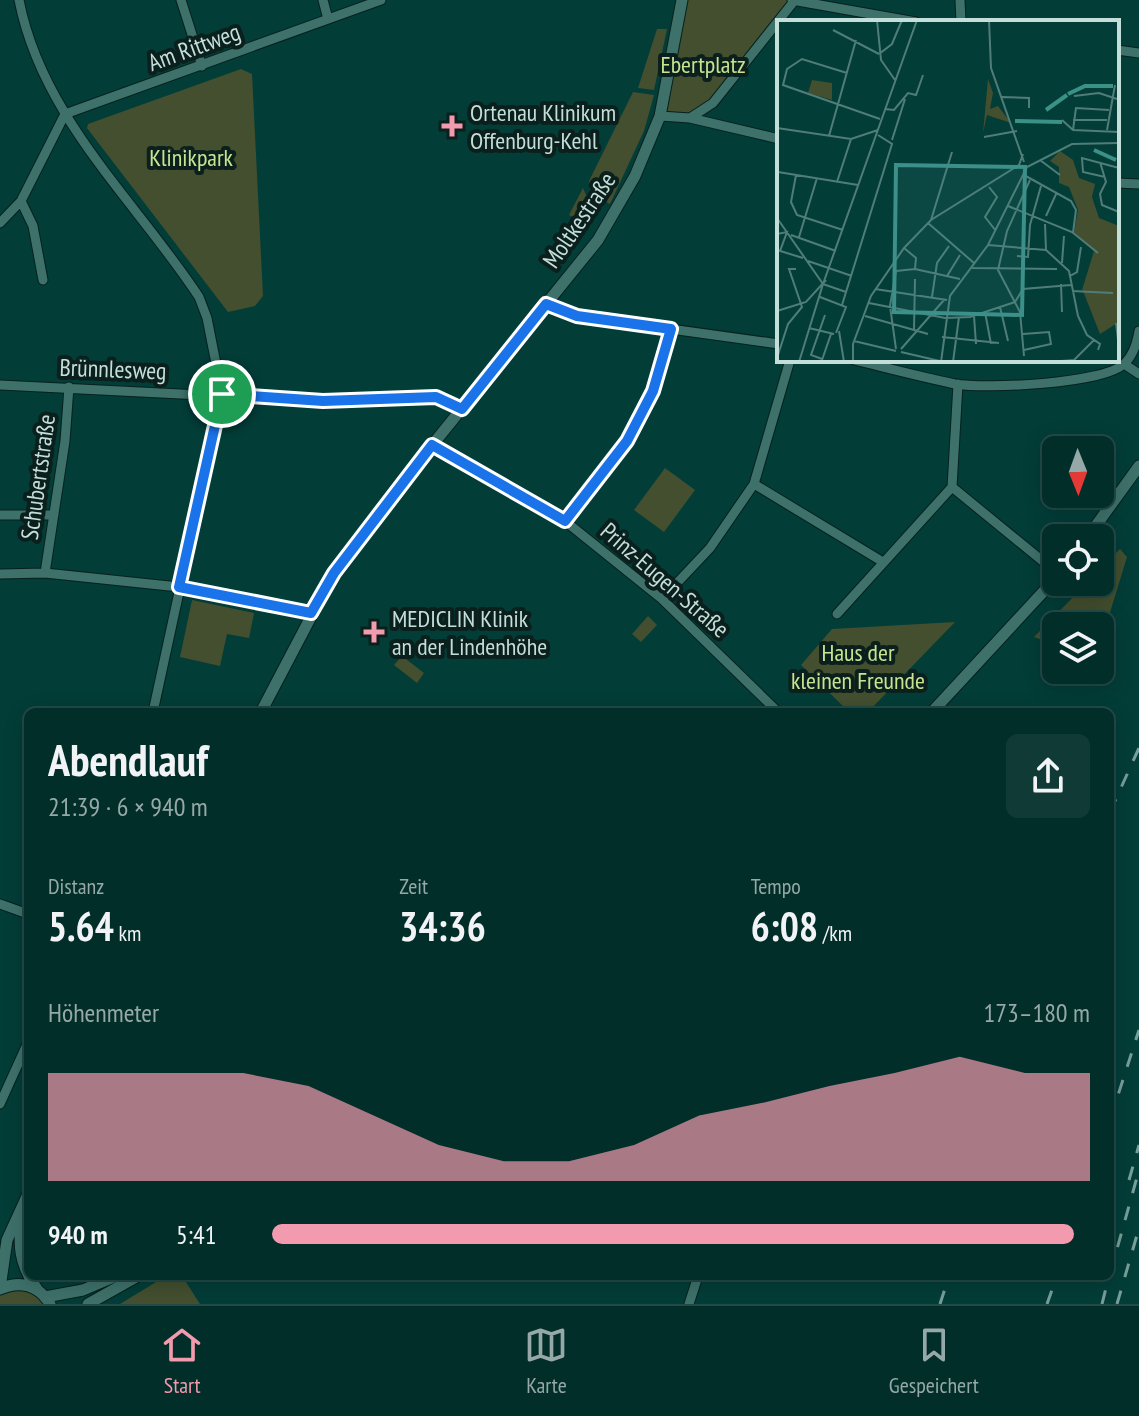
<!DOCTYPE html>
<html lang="de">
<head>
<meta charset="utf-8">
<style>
  body { margin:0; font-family:"PT Sans Narrow",sans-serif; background:#103a36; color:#f1f3f6; height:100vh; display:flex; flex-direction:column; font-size:30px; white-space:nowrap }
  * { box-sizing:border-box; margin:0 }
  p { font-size:26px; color:#96a8a8 }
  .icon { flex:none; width:44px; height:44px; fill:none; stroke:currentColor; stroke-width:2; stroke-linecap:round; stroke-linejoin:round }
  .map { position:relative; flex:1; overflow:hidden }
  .drawer { position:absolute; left:24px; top:708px; width:1090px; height:572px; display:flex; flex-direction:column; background:#022e2a; border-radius:12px; box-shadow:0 4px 20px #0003,0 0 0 2px #234a47 }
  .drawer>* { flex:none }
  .needle { width:52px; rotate:179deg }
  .fabs { position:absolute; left:1042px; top:436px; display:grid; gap:16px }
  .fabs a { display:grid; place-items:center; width:72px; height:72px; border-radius:12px; background:#022e2a; box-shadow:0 4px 20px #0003,0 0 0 2px #234a47; font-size:40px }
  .pin { position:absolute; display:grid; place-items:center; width:68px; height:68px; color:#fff; margin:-34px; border:4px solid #fff; border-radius:50%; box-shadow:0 2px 8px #0007 }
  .round { display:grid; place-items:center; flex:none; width:84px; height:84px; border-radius:12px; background:#103a36 }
  .head { display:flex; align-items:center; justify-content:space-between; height:136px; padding:0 24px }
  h1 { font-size:44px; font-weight:800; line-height:60px }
  .stats { display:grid; grid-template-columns:repeat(3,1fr); gap:12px; height:136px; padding:8px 24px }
  .stats div { display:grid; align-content:center }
  .stats b { font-size:40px; font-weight:800 }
  .stats small { font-size:22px; font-weight:400 }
  .stats p { font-size:22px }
  .chart { height:224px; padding:16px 24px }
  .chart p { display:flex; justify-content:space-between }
  .chart svg { width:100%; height:144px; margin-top:8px; fill:#f29aae; opacity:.7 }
  ul { padding:0 24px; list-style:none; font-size:26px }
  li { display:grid; grid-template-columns:128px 96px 1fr; align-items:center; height:60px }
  li i { height:20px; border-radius:10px; background:#f29aae }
  .dock { display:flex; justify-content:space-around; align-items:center; height:112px; border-top:2px solid #234a47; background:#022e2a; font-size:22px; color:#96a8a8 }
  .dock a { display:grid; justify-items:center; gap:4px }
  .dock .current { color:#f29aae }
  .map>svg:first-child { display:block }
  .green { fill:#434f2f }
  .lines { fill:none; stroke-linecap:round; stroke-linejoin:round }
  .minor-casing { stroke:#06211e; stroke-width:11 }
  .tertiary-casing { stroke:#06211e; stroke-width:13 }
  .minor { stroke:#3e716a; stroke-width:9 }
  .tertiary { stroke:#3e716a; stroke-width:11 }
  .rail { stroke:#779e99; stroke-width:3; stroke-dasharray:14 14; stroke-linecap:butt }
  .route-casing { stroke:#fff; stroke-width:16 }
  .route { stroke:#1a73e8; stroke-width:10 }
  .poi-dot { fill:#f29aae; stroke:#0b201d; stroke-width:3 }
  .labels { text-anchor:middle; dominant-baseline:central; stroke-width:8; stroke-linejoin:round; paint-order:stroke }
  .street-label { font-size:24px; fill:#c4ded9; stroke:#0b201d }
  .park-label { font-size:24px; fill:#c7e591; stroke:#0b201d }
  .poi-label { font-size:24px; fill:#c4ded9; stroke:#0b201d; text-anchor:start }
  .inset-river { fill:none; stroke:#3b9186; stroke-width:4 }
  .inset-road { fill:none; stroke:#507d78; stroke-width:2 }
  .view { fill:#3c9089; fill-opacity:0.15; stroke:#3c9089; stroke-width:4 }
  .inset-edge { fill:none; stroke:#c4ded9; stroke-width:4 }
</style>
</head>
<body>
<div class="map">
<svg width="1139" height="1304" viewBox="0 0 1139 1304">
  <rect width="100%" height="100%" fill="#033d38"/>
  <path class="green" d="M682,0H792L713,103L690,118L660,116Z
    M657,29H667L654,90L638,88Z
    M241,69L252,74L263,296L255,306L228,312L87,128L88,124Z
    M633,92L654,95L644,131L610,204L590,193L589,181Z
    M583,188L586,195L599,202L586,224L569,215Z
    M665,468L695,490L664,532L634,510Z
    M1120,549L1127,557L1100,645V626H1056V645L1034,637L1088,582H1100V569Z
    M192,600L254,613L249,638L227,634L220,666L180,657Z
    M648,616L657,625L641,642L632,634Z
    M955,622L868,712H849L801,665L832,629Z
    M402,656L424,673L417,683L394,665Z
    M166,1276H182L200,1304H120Z
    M13,1288L32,1291L45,1304H0V1295Z"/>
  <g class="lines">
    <defs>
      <path id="minor" d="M19,0C42,118 136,201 199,297L207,318L222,394L153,712
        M181,0L202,66
        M323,0L328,19
        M792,0L916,22
        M960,0L961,22
        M1117,50L1139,53
        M65,114L381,0
        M660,116L690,118L779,139
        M690,118L713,103L795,0
        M1117,183L1139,184
        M21,201L33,226L43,280
        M0,223L21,201L65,114
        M546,304L577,316L779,344
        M854,360C887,368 921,377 955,384C986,389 1102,384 1124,364C1133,356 1137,343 1139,331
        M1124,364L1139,374
        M958,384L952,487L1056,572
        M0,385L323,401L436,397L462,409
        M432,445L565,521L662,599L778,712
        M754,484L883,562
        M0,515H54
        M565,521L627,441L653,391L671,329
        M45,573L65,441L69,387
        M0,574L45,573L179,587L311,613
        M662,599L710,548L754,484L790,360
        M837,614L952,487
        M0,904L28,914
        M0,1104L28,1042
        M689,1304L698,1276"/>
      <path id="tertiary" d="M1087,538L1139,466
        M261,712L334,573L421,459L598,240L635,176L660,116L682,0
        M932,712L1056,578
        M22,1215C18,1245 19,1264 37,1289
        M0,1288L7,1240L28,1194
        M0,1289C20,1280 39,1285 50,1304
        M45,1297L83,1290L116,1276
        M88,1304L138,1276"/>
    </defs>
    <use href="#minor" class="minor-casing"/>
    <use href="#tertiary" class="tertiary-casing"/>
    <use href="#minor" class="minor"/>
    <use href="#tertiary" class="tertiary"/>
    <path class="rail" d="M1110,812L1139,748
      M1110,1120L1139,1030
      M1129,1180L1139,1145
      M1110,1274L1139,1170
      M940,1304L949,1276
      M1047,1304L1057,1276
      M1102,1304L1109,1276
      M1117,1304L1139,1228"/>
  </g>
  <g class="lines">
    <defs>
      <path id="route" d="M546,304L577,316L671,329L653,391L627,441L565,521L432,445L334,573L311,613L179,587L222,394L323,401L436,397L462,409Z"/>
    </defs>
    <use href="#route" class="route-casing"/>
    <use href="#route" class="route"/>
  </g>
  <g class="poi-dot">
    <path d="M448 114h8v8h8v8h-8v8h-8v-8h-8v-8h8z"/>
    <path d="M370 620h8v8h8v8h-8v8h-8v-8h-8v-8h8z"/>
  </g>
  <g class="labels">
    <g class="street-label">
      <text transform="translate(194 47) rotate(-20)">Am Rittweg</text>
      <text transform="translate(579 220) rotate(-56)">Moltkestraße</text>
      <text transform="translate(113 369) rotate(2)">Brünnlesweg</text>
      <text transform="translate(38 477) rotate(-82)">Schubertstraße</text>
      <text transform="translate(665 580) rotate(41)">Prinz-Eugen-Straße</text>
    </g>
    <g class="park-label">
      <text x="703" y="64">Ebertplatz</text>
      <text x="191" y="157">Klinikpark</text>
      <text x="858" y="652">Haus der<tspan x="858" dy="28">kleinen Freunde</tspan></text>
    </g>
    <g class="poi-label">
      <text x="470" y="112">Ortenau Klinikum<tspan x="470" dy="28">Offenburg-Kehl</tspan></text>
      <text x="392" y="618">MEDICLIN Klinik<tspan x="392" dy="28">an der Lindenhöhe</tspan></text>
    </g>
  </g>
  <g transform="translate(777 20)">
    <rect width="342" height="342" fill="#033d38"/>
    <path d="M211,59L216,73L213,89L221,86L234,103L210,95L206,113ZM35,60L55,63V80L31,73ZM283,131L296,140L302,158L318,164L315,177L322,198L342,206V302L323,314L306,271L313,273L305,270L317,231L297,213L301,190L292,167L282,163V147L273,141Z" fill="#434f2f"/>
    <path class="inset-river" d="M291,74L308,66H336M269,90L290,75M238,101L285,102M317,130L339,140"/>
    <path class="inset-road" d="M100,0L104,40L118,60M212,0L214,48L247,142M56,10L102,34M102,34L115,24L125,0M70,53L25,39L10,49L6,65L103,99M297,76L322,73L340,79M225,77L252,78V88M108,89L117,90L131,73L139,75L146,55M285,100L296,110L342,112M296,100H330M0,108L74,119L101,110M296,110L299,88L332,90M330,110L338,65M52,116L79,20M207,117L240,111M115,120L128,79M263,140L283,155M323,142L329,162L323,174L325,185L342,192M1,152L81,165M19,155L14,182L20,195L66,210M247,155L294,181L299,190L296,213M328,157L306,152L305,138L342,148M60,162L74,119M212,167L220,177L208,197L219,211M231,186L295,212L321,233M269,196L280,172M0,198L46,264M154,200L175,132M151,203L197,243M268,204L269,230L292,251L301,296L310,315L323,324L321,330M0,214L10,212L3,231M14,215L59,231M22,217L40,158M211,225L269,230M127,228L139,238L138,249M0,230L26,238M240,236L251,237L253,205L264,166M31,241L75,256M285,243L287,216M195,248L280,249M119,251L113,286L119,329M119,251L138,249L183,259M170,256L183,235M293,256L300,252L304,227M46,264L140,0M284,264L285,292M98,269L170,280M295,271L336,273M43,277L69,287L59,313M155,277L160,243L172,226M238,282L246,269L294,265M92,283L168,298L193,297L238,282M65,285L115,124L101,115M223,287L231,321M0,291L29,282L49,260M208,292L214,324M88,296L151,314M197,296L199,324M339,303L342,328M32,308L57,314M137,309L138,259M62,311L67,342M246,314L272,312L274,324L247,330M165,317L222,323M77,321L119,331M124,329L167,280M124,332L167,342M247,336L243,292L221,250L230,211L253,160M0,338L11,304L25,287L12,249H19M45,339L34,335L48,295M45,340L54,314M22,342L46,264L69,272M76,342V324L94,276L127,228L154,200L242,145L246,134M164,342L173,276L211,225L250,147L295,124L342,123M176,342L182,297M271,342L297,340L317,320"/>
    <path class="view" d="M119,145L248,147L245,295L117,292Z"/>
    <rect width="342" height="342" class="inset-edge"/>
  </g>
</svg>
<div class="fabs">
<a><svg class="needle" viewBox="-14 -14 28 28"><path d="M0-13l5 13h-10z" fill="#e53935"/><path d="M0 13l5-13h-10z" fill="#96a8a8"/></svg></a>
<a><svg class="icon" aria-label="locate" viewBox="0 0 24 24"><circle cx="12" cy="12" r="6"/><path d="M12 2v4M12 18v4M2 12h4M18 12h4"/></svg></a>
<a><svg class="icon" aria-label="layers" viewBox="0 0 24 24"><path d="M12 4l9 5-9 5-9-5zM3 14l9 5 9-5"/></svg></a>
</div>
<div class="pin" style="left:222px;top:394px;background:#1e9e55"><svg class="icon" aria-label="arrive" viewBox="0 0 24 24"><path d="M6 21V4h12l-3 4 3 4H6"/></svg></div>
<section class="drawer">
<div class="head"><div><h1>Abendlauf</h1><p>21:39 · 6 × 940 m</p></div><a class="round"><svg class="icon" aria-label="share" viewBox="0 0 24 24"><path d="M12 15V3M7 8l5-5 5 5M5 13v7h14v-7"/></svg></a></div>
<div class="stats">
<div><p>Distanz</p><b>5.64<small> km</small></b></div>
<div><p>Zeit</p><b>34:36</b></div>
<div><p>Tempo</p><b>6:08<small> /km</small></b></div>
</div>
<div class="chart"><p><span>Höhenmeter</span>173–180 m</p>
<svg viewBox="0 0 160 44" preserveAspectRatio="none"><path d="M0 44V11L10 11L20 11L30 11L40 15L50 24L60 33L70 38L80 38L90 33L100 24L110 20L120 15L130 11L140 6L150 11L160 11V44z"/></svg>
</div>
<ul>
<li><b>940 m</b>5:41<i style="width:98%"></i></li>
</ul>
</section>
</div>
<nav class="dock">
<a class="current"><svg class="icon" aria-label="home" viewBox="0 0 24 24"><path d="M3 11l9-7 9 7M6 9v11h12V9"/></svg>Start</a>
<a><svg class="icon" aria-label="map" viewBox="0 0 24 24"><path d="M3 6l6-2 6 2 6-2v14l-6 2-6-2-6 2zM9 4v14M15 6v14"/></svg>Karte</a>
<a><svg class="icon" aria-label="saved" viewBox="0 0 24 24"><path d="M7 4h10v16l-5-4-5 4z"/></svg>Gespeichert</a>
</nav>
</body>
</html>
